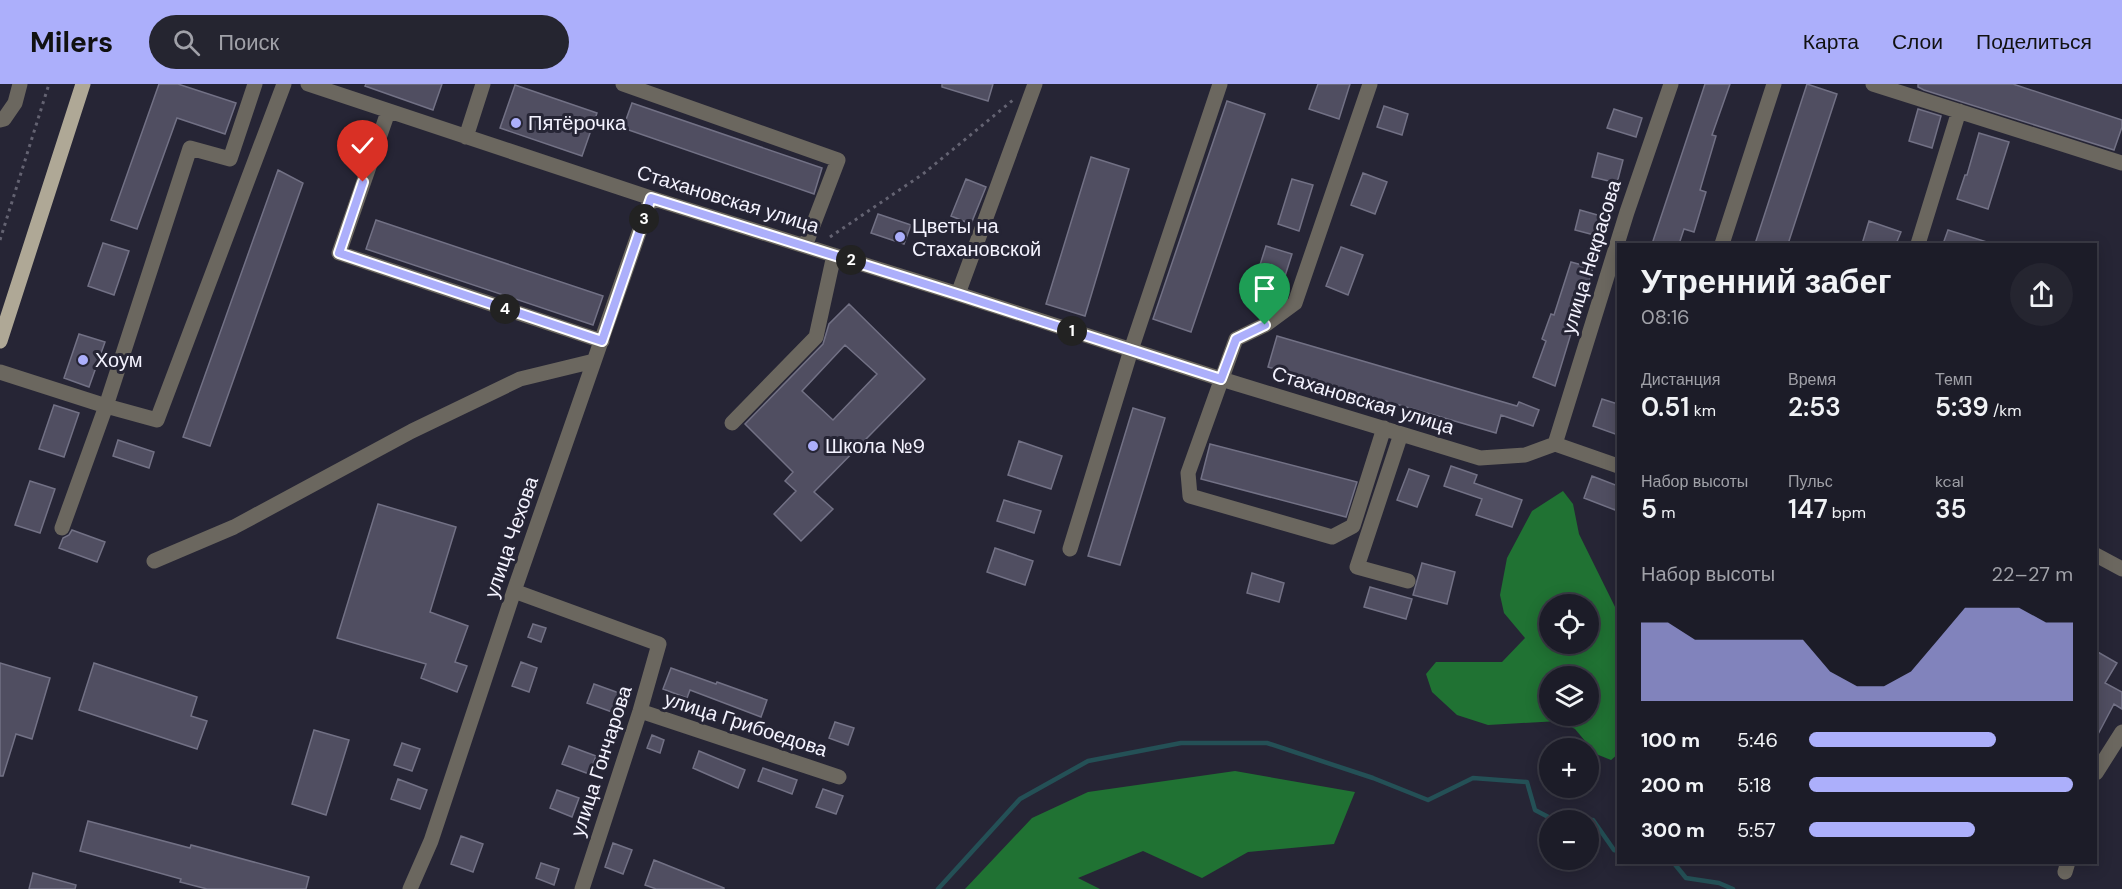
<!DOCTYPE html>
<html lang="ru">
<head>
<meta charset="utf-8">
<style>
  body { margin:0; font-family:"DM Sans",sans-serif; background:#252530; color:#f1f3f6; height:100vh; display:flex; flex-direction:column; font-size:22px; white-space:nowrap }
  * { box-sizing:border-box; margin:0 }
  p { font-size:20px; color:#a0a1a8 }
  .icon { flex:none; width:33px; height:33px; fill:none; stroke:currentColor; stroke-width:2; stroke-linecap:round; stroke-linejoin:round }
  .map { position:relative; flex:1; overflow:hidden }
  .sheet { position:absolute; left:1617px; top:159px; width:480px; height:621px; display:flex; flex-direction:column; background:#1c1c28; border-radius:0px; box-shadow:0 3px 15px #0003,0 0 0 2px #3a3a45 }
  .sheet>* { flex:none }
  .controls { position:absolute; left:1539px; top:510px; display:grid; gap:12px }
  .controls a { display:grid; place-items:center; width:60px; height:60px; border-radius:50%; background:#1c1c28; box-shadow:0 3px 15px #0003,0 0 0 2px #3a3a45; font-size:30px }
  .pin { position:absolute; display:grid; place-items:center; width:51px; height:51px; color:#fff; margin:-62px -26px; border-radius:50% 50% 50% 0; rotate:-45deg; box-shadow:0 0 6px #0007 }
  .pin .icon { rotate:45deg }
  .km { position:absolute; width:30px; height:30px; margin:-15px; border-radius:50%; background:#222; color:#fff; font-size:16px; line-height:30px; text-align:center }
  .round { display:grid; place-items:center; flex:none; width:63px; height:63px; border-radius:32px; background:#252530 }
  .head { display:flex; align-items:center; justify-content:space-between; height:102px; padding:0 24px }
  h1 { font-size:33px; font-weight:600; line-height:45px }
  .metrics { display:grid; grid-template-columns:repeat(3,1fr); gap:9px; height:102px; padding:6px 24px }
  .metrics div { display:grid; align-content:center }
  .metrics b { font-size:26px; font-weight:600 }
  .metrics small { font-size:16px; font-weight:400 }
  .metrics p { font-size:16px }
  .chart { height:168px; padding:12px 24px }
  .chart p { display:flex; justify-content:space-between }
  .chart svg { width:100%; height:108px; margin-top:6px; fill:#acaffb; opacity:.7 }
  ul { padding:0 24px; list-style:none; font-size:20px }
  li { display:grid; grid-template-columns:96px 72px 1fr; align-items:center; height:45px }
  li i { height:15px; border-radius:8px; background:#acaffb }
  header { display:flex; align-items:center; gap:36px; box-sizing:border-box; height:84px; padding:0 30px; background:#acaffb; color:#111 }
  header strong { font-size:28px }
  nav { display:flex; gap:33px; margin-inline-start:auto; font-size:21px }
  .search { width:420px; height:54px; background:#252530; display:flex; align-items:center; gap:15px; box-sizing:border-box; padding:0 21px; border-radius:33px; color:#a0a1a8; font-size:22px }
  .map>svg:first-child { display:block }
  .forest { fill:#207233; fill-rule:evenodd }
  .lines { fill:none; stroke-linecap:round; stroke-linejoin:round }
  .stream { stroke:#245056; stroke-width:4.5 }
  .building { fill:#504e61; stroke:#727185; stroke-width:1.5; fill-rule:evenodd }
  .path { stroke:#646372; stroke-width:3; stroke-dasharray:3 4.5; stroke-linecap:butt }
  .minor { stroke:#6b675f; stroke-width:15 }
  .major { stroke:#afa896; stroke-width:15 }
  .route-casing { stroke:#fff; stroke-width:12 }
  .route { stroke:#acaffb; stroke-width:8 }
  .poi-dot { fill:#acaffb; stroke:#262535; stroke-width:2 }
  .labels { text-anchor:middle; dominant-baseline:central; stroke-width:6; stroke-linejoin:round; paint-order:stroke }
  .poi-label { font-size:20px; fill:#f4f3ff; stroke:#262535; text-anchor:start }
  .street-label { font-size:20px; fill:#f4f3ff; stroke:#262535 }
</style>
</head>
<body>
<header>
<strong>Milers</strong>
<div class="search"><svg class="icon" aria-label="search" viewBox="0 0 24 24"><circle cx="10" cy="10" r="6"/><path d="M15 15l6 6"/></svg>Поиск</div>
<nav><a>Карта</a><a>Слои</a><a>Поделиться</a></nav>
</header>
<div class="map">
<svg width="2122" height="805" viewBox="0 0 2122 805">
  <rect width="100%" height="100%" fill="#262535"/>
  <path class="forest" d="M1563,407L1573,420L1579,450L1618,529V670L1611,676L1596,670L1575,645L1559,637L1488,641L1457,631L1432,608L1426,590L1436,578H1502L1525,554L1504,529L1500,511L1507,474L1532,427ZM1550,520H1588V560H1550ZM1550,592H1588V632H1550Z
    M1235,687L1355,708L1334,760L1248,768L1202,794L1143,767L1078,794L1100,805H965L1032,734L1088,708Z"/>
  <g class="lines">
    <path class="stream" d="M1588,736H1593L1614,766L1618,767
      M1673,778L1686,794L1719,799L1733,805
      M938,805L1020,715L1088,677L1181,659H1267L1373,694L1428,716L1473,694L1527,698L1535,726L1554,736"/>
  </g>
  <path class="building" d="M159,0H178L236,19L225,50L177,34L137,145L111,136Z
    M366,0H442L433,26L365,2Z
    M942,0H993L988,17L942,3Z
    M1318,0H1350L1339,35L1309,25Z
    M1705,0H1730L1712,51L1716,52L1700,106L1706,108L1694,148L1684,145L1679,160H1652Z
    M1807,0L1837,10L1788,160H1755Z
    M1918,0H2013L2122,36V43L2114,66L1924,6L1918,3Z
    M515,1L597,29L582,72L500,44Z
    M1227,17L1265,30L1191,248L1153,235Z
    M632,19L822,84L814,110L623,44Z
    M1384,22L1408,30L1402,51L1377,43Z
    M1614,25L1642,34L1636,53L1607,44Z
    M1918,25L1941,32L1932,64L1909,57Z
    M1979,49L2009,58L1988,125L1957,115L1965,91H1967Z
    M1598,69L1623,76L1617,99L1592,93Z
    M1091,73L1129,85L1085,232L1046,220Z
    M278,86L303,99L210,362L183,353Z
    M1363,89L1387,98L1375,130L1351,121Z
    M966,95L986,103L971,140L951,132Z
    M1292,95L1313,101L1299,147L1278,140Z
    M1580,126L1608,134L1602,153L1575,146Z
    M878,130L911,141L904,160L871,149Z
    M376,136L603,212L593,241L366,165Z
    M1869,137L1901,148L1896,160H1862Z
    M1948,146L1987,158V160H1943Z
    M103,159L129,167L114,211L88,202Z
    M1266,162L1292,170L1278,214L1252,206Z
    M1341,163L1363,171L1348,211L1326,202Z
    M1571,178L1593,184L1588,200H1586L1555,302L1533,293L1546,257L1542,255L1551,230L1554,231Z
    M849,220L925,295L814,408L833,425L801,457L774,430L796,407L785,397L793,388L745,340L823,260L829,240ZM845,261L877,290L833,336L802,307Z
    M79,250L105,258L89,303L64,294Z
    M1277,252L1517,322L1519,318L1539,326L1533,342L1501,331L1496,349L1268,283Z
    M1602,315L1618,320V351L1593,342Z
    M54,321L79,329L64,373L39,365Z
    M1133,324L1165,334L1120,481L1088,472Z
    M118,356L154,368L149,384L113,372Z
    M1019,357L1062,372L1051,405L1008,391Z
    M1210,360L1357,398L1346,433L1201,395Z
    M1451,382L1477,391L1474,399L1522,416L1512,443L1476,431L1482,415L1444,402Z
    M1409,385L1429,392L1417,423L1397,416Z
    M1592,392L1618,402V418L1615,426L1584,414Z
    M30,397L55,405L40,449L15,441Z
    M1004,416L1041,427L1034,449L997,437Z
    M378,420L456,443L430,528L468,542L455,578L467,582L457,608L421,594L426,580L337,554Z
    M72,446L105,458L97,478L59,464L63,454L69,451Z
    M995,464L1033,477L1025,501L987,488Z
    M1422,479L1455,488L1447,520L1413,511Z
    M1252,489L1284,499L1279,518L1247,509Z
    M1370,503L1412,515L1406,535L1364,523Z
    M533,540L546,544L541,558L528,553Z
    M2096,567L2117,579L2105,599L2122,608V625L2114,620L2096,654Z
    M521,578L537,584L529,608L512,602Z
    M0,579L50,594L32,655L16,650L3,692H0Z
    M94,579L197,613L191,632L207,637L197,665L79,626Z
    M671,584L716,600L717,598L767,616L761,633L690,606L687,614L663,605Z
    M594,600L619,609L612,628L587,619Z
    M835,638L854,644L848,661L829,654Z
    M314,646L349,656L326,731L292,720Z
    M652,651L664,656L660,669L647,664Z
    M402,659L420,665L412,687L394,681Z
    M569,662L596,672L589,690L562,680Z
    M699,667L745,686L738,704L693,684Z
    M763,684L797,696L792,710L758,697Z
    M398,695L427,706L420,725L391,715Z
    M823,705L843,712L836,730L816,723Z
    M557,706L579,714L572,733L550,724Z
    M88,737L190,764L191,761L309,793L306,805H207L180,798L181,795L80,767Z
    M461,752L483,760L473,788L451,780Z
    M613,759L632,766L623,790L605,783Z
    M654,776L724,804V805H656L645,801Z
    M541,779L559,785L554,801L536,794Z
    M33,789L76,801L75,805H29Z"/>
  <g class="lines">
    <path class="path" d="M830,153L923,90L1013,16
      M0,156L49,0"/>
    <path class="minor" d="M308,0L651,114L958,210L1218,294L1480,374L1525,371L1555,360L1618,382
      M623,0L838,76L805,162
      M1370,0L1295,219L1265,241L1236,255L1188,389L1190,412L1332,453L1353,442L1384,344
      M1873,0L2122,79
      M388,28L339,169L602,257
      M0,36L4,35L15,19L20,0
      M466,53L483,0
      M1722,160L1774,0
      M1918,160L1959,27
      M958,210L1035,0
      M0,288L106,322L157,336L284,0
      M732,339L816,253L834,171
      M1401,350L1357,483L1408,497
      M1555,360L1627,128L1671,0
      M62,444L106,322L190,64L230,75L255,0
      M1070,465L1131,266L1220,0
      M2096,471L2122,485
      M154,477L234,443L412,347L520,295L594,277
      M514,507L659,560L640,627L582,805
      M640,627L839,693
      M2096,689L2122,648
      M2065,788L2068,778
      M410,805L431,757L514,507L651,114"/>
    <path class="major" d="M0,257L83,0"/>
  </g>
  <g class="lines">
    <defs>
      <path id="route" d="M363,98L339,169L602,257L651,114L957,210L1221,295L1236,255L1265,241"/>
    </defs>
    <use href="#route" class="route-casing"/>
    <use href="#route" class="route"/>
  </g>
  <g class="poi-dot">
    <circle cx="516" cy="39" r="6"/>
    <circle cx="900" cy="153" r="6"/>
    <circle cx="83" cy="276" r="6"/>
    <circle cx="813" cy="362" r="6"/>
  </g>
  <g class="labels">
    <g class="poi-label">
      <text x="528" y="39">Пятёрочка</text>
      <text x="912" y="142">Цветы на<tspan x="912" dy="23">Стахановской</tspan></text>
      <text x="95" y="276">Хоум</text>
      <text x="825" y="362">Школа №9</text>
    </g>
    <g class="street-label">
      <text transform="translate(728 115) rotate(17)">Стахановская улица</text>
      <text transform="translate(1591 173) rotate(-73)">улица Некрасова</text>
      <text transform="translate(1363 316) rotate(17)">Стахановская улица</text>
      <text transform="translate(511 453) rotate(-71)">улица Чехова</text>
      <text transform="translate(746 640) rotate(18)">улица Грибоедова</text>
      <text transform="translate(601 677) rotate(-72)">улица Гончарова</text>
    </g>
  </g>
</svg>
<div class="controls">
<a><svg class="icon" aria-label="locate" viewBox="0 0 24 24"><circle cx="12" cy="12" r="6"/><path d="M12 2v4M12 18v4M2 12h4M18 12h4"/></svg></a>
<a><svg class="icon" aria-label="layers" viewBox="0 0 24 24"><path d="M12 4l9 5-9 5-9-5zM3 14l9 5 9-5"/></svg></a>
<a>+</a>
<a>−</a>
</div>
<div class="pin" style="left:1265px;top:241px;background:#1e9e55"><svg class="icon" aria-label="arrive" viewBox="0 0 24 24"><path d="M6 21V4h12l-3 4 3 4H6"/></svg></div>
<div class="pin" style="left:363px;top:98px;background:#d93025"><svg class="icon" aria-label="check" viewBox="0 0 24 24"><path d="M5 12l5 5 9-10"/></svg></div>
<b class="km" style="left:1072px;top:247px">1</b>
<b class="km" style="left:851px;top:176px">2</b>
<b class="km" style="left:644px;top:135px">3</b>
<b class="km" style="left:505px;top:225px">4</b>
<section class="sheet">
<div class="head"><div><h1>Утренний забег</h1><p>08:16</p></div><a class="round"><svg class="icon" aria-label="share" viewBox="0 0 24 24"><path d="M12 15V3M7 8l5-5 5 5M5 13v7h14v-7"/></svg></a></div>
<div class="metrics">
<div><p>Дистанция</p><b>0.51<small> km</small></b></div>
<div><p>Время</p><b>2:53</b></div>
<div><p>Темп</p><b>5:39<small> /km</small></b></div>
</div>
<div class="metrics">
<div><p>Набор высоты</p><b>5<small> m</small></b></div>
<div><p>Пульс</p><b>147<small> bpm</small></b></div>
<div><p>kcal</p><b>35</b></div>
</div>
<div class="chart"><p><span>Набор высоты</span>22–27 m</p>
<svg viewBox="0 0 160 44" preserveAspectRatio="none"><path d="M0 44V12L10 12L20 19L30 19L40 19L50 19L60 19L70 32L80 38L90 38L100 32L110 19L120 6L130 6L140 6L150 12L160 12V44z"/></svg>
</div>
<ul>
<li><b>100 m</b>5:46<i style="width:71%"></i></li>
<li><b>200 m</b>5:18<i style="width:100%"></i></li>
<li><b>300 m</b>5:57<i style="width:63%"></i></li>
</ul>
</section>
</div>
</body>
</html>
